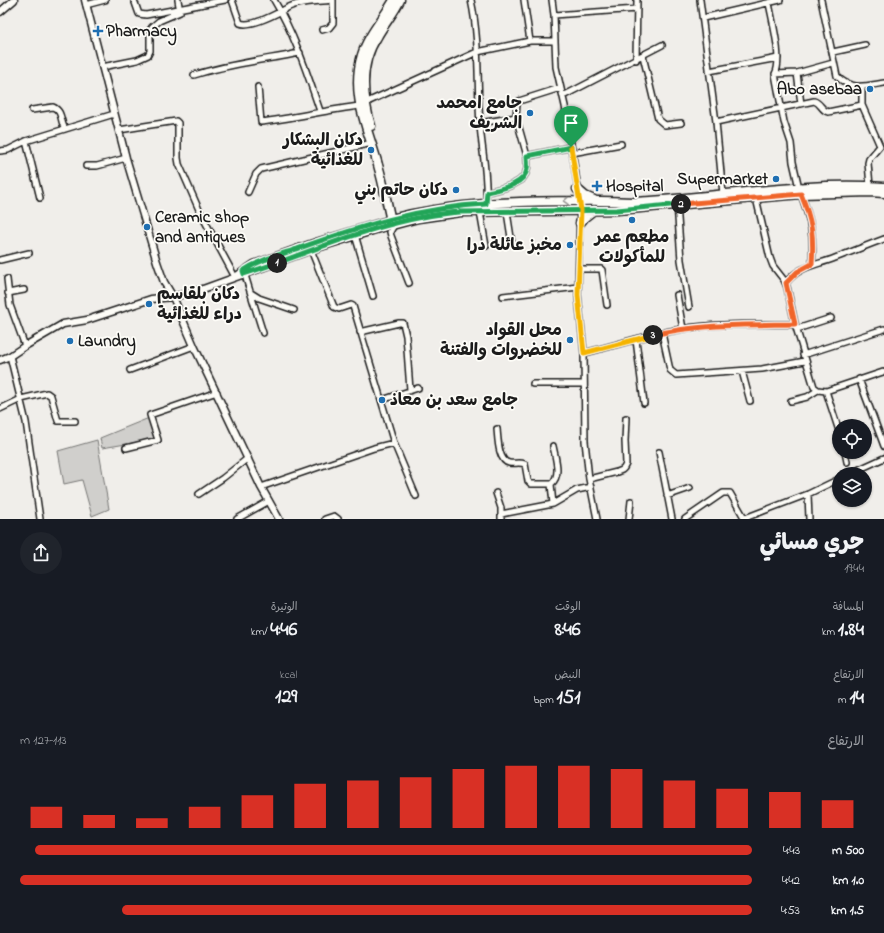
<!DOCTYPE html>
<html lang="ar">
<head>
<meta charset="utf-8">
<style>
  body { margin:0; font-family:"Indie Flower","Playpen Sans Arabic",sans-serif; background:#20242c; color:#f1f3f6; direction:rtl; height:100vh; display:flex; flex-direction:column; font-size:15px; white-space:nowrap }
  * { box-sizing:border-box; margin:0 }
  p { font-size:13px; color:#9ea1a6 }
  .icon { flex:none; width:22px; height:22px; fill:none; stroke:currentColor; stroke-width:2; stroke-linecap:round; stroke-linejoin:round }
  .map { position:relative; height:519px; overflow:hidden; direction:ltr }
  .sheet { display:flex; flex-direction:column; background:#171b24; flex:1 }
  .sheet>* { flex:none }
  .tools { position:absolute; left:832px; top:419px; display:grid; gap:8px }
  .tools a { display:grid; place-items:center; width:40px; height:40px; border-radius:50%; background:#171b24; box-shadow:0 1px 3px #0004; font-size:20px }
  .pin { position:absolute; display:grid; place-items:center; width:34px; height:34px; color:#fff; margin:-41px -17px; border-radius:50% 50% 50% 0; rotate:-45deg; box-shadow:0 0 4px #0007 }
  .pin .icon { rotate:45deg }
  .km { position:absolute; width:20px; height:20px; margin:-10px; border-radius:50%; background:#222; color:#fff; font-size:11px; line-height:20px; text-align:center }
  .round { display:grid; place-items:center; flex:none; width:42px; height:42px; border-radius:21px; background:#20242c }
  .overview { display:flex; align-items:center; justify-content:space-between; height:68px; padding:0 20px }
  h1 { font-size:22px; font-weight:800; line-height:30px }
  .stats { display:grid; grid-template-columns:repeat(3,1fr); gap:6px; height:68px; padding:4px 20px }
  .stats div { display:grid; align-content:center }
  .stats b { font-size:20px; font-weight:800 }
  .stats small { font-size:11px; font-weight:400 }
  .stats p { font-size:11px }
  .chart { height:112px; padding:8px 20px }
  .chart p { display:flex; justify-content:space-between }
  .chart svg { width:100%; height:72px; margin-top:4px; stroke:#d93025; stroke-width:6 }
  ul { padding:0 20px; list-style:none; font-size:13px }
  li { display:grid; grid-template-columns:64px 48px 1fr; align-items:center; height:30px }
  li i { height:10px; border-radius:5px; background:#d93025 }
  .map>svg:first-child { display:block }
  .green { fill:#d0cfcc; stroke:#767674 }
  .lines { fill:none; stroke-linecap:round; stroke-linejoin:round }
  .minor-casing { stroke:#1c1c1c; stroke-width:8 }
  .tertiary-casing { stroke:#1c1c1c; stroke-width:9 }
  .primary-casing { stroke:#1c1c1c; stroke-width:11 }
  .minor { stroke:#fdfcf7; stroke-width:5 }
  .tertiary { stroke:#fdfcf7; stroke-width:6 }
  .primary { stroke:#fdfcf7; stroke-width:8 }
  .oneway { stroke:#989794 }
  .split-1-casing { stroke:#fff; stroke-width:8 }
  .split-2-casing { stroke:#fff; stroke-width:8 }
  .split-3-casing { stroke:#fff; stroke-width:8 }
  .split-4-casing { stroke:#fff; stroke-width:8 }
  .split-1 { stroke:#22a559; stroke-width:5 }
  .split-2 { stroke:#22a559; stroke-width:5 }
  .split-3 { stroke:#f0652b; stroke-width:5 }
  .split-4 { stroke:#f5b400; stroke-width:5 }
  .poi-dot { fill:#1f6fb2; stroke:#fdfcf7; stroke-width:1.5 }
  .labels { text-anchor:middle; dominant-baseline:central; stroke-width:3.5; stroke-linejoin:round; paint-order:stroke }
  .poi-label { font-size:17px; font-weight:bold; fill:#1c1c1c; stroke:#fdfcf7; text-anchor:end }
</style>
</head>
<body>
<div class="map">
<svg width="884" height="519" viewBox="0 0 884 519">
  <rect width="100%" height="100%" fill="#f0eeea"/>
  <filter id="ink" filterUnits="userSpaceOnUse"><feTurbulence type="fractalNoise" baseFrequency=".025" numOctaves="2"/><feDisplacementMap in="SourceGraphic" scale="8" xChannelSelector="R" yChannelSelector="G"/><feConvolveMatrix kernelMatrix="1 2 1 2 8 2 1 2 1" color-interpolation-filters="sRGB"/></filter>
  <g filter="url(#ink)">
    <path class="green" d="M149,418L156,439L102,448L100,438Z
      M97,440L109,509L92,516L82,480L64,484L58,451Z"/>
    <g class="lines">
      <defs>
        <path id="minor" d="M134,0L139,14L146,15L225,0
          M232,0L240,23C251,28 280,12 289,7C301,1 319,2 332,0
          M274,0C295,35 307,73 320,111
          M471,0C480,41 477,83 480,125C482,151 488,177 486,204
          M524,0L530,41
          M552,0L554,15L556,67L565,106L580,201L578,295L584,353L585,441L589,479L597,519
          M700,0L716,122L723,194
          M821,0L837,76C851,91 865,86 884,83
          M769,3C772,20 783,60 775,74L784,122L791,143L793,162L799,188
          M86,5L105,0
          M554,15L637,9
          M703,18L780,0
          M322,30L329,28L333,23V0
          M833,52L865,45
          M643,56L658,119L665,125L681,123
          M636,60L637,0
          M102,67L137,60L148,55L150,51V30L152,27L159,21L180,12L178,0
          M709,71L778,58
          M797,73L801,104
          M775,74L797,73L833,63
          M194,75C228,64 264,60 300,53
          M258,87L261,122C294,118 327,110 360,106
          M862,87V105L880,146L869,159L868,163L870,186
          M563,96L662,45
          M365,103L477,52L530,41H555
          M32,110L53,107C63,111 60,122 65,129
          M516,117L527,156
          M716,122L814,101C821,103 821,110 828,112L862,105
          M480,123L516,117L517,104L519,101L560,88
          M119,130L176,121L178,123V158L179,164L200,212L235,277
          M26,141L40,198
          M0,151L8,150L26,141L114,114
          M572,153L621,144
          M86,166H97L126,158
          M248,192L256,174L261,169L372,143
          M487,192C500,189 525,185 527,169C528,165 527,160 527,156L571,147
          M801,194C811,221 814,235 812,264
          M756,198L770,258L773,266L784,280L787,287L795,324L814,387L818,390L826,391L883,372
          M677,204L681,260L689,307
          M480,212L486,246
          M507,212L512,244
          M392,225L393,227L390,232L391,236L409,283
          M355,235L373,296
          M311,250L334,307L339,309L351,305L353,306L394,443L416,496
          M0,260L29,253
          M579,269H601L602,270L607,305
          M244,272L263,333
          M7,279L10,305L25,346
          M786,283C800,265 815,266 835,258C851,252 868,245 884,239
          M8,293L24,290
          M251,293L259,298L294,310
          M677,295L683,329
          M503,296L578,287
          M797,329L831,318
          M360,332L399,323H403L406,336L410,390
          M662,333L670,370L676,375L762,369L805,361
          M636,340L644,403
          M584,353C617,345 649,334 682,329C719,323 758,325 795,324
          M803,355L884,329
          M10,356L26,422L40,519
          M130,370L194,346
          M742,371L750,401
          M859,379L884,446
          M533,384H584
          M826,391L839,431
          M382,400L418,388
          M791,401L807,397L818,390
          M0,409L21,399L47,393L51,396L58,421H75
          M497,429C498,438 498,461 509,463C515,464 519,462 525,464L528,481L531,484H551
          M553,446C555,457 562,476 551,484L553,504
          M126,448L158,440L150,415L217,392
          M659,452L672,519
          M845,452L847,462
          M849,474L884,458
          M589,479L617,472L622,470L624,468L626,464L625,441L626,418
          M261,487L374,448L394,443
          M496,493L501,508V519
          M199,494L223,478L248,458
          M808,494L809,519
          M667,496L690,488
          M501,514L553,504L577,490L591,487
          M745,518L808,494L839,479
          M237,519L269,501
          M325,519L334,516L338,519
          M629,519L631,501
          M685,519L723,493H730L745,519"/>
        <path id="tertiary" d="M85,0L126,158L157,262L164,282L173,297L194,346L261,487L279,519
          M0,12L14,0
          M238,275L254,264L316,242L391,219
          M0,360L10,356L25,346L63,324L87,320L151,299L173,297L203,289L311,250L392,225"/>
        <path id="primary" d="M394,0C384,18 368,35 362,55C350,95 368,128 378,165C384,185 387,205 392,225L418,218L460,212L617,210L801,194L870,192L884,193
          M371,126C362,96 359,64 377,37C384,24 394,13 400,0
          M577,189L585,196L594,200
          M391,219C453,203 515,201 579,201C598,200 616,202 634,202C717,198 801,181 884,187
          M580,223L585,217L594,210"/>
      </defs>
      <use href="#minor" class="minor-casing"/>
      <use href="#tertiary" class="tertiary-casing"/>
      <use href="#primary" class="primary-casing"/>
      <use href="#minor" class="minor"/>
      <use href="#tertiary" class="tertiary"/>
      <use href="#primary" class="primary"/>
    </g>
    <defs><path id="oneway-chevron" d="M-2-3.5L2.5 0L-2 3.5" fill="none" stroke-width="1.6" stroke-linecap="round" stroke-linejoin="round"/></defs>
    <use class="oneway" href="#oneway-chevron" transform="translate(566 201) rotate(179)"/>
  </g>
  <g class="lines" filter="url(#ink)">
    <defs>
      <path id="split-1" d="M277,263L244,274L243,271C259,260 279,255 297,249C358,227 421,207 486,204L487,192C500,189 525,185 527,169C528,165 527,160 527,156L571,147"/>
      <path id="split-2" d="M277,263C334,242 400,216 460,212L617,210L681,204"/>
      <path id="split-3" d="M653,335C700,324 747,325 795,324L786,283L797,272L812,264C814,235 812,221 801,194L681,204"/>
      <path id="split-4" d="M571,147L581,210L578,295L584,353L653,335"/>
    </defs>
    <use href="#split-1" class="split-1-casing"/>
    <use href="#split-2" class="split-2-casing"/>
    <use href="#split-3" class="split-3-casing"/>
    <use href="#split-4" class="split-4-casing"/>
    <use href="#split-1" class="split-1"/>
    <use href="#split-2" class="split-2"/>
    <use href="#split-3" class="split-3"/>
    <use href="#split-4" class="split-4"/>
  </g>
  <g class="poi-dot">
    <path d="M96 25h4v4h4v4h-4v4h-4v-4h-4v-4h4z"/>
    <circle cx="870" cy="89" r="4"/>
    <circle cx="530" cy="113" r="4"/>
    <circle cx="371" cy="150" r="4"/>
    <circle cx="776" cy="179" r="4"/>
    <path d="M595 180h4v4h4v4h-4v4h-4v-4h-4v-4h4z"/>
    <circle cx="456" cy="190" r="4"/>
    <circle cx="632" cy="220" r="4"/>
    <circle cx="147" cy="227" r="4"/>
    <circle cx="570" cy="245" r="4"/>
    <circle cx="149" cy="304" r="4"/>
    <circle cx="570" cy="340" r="4"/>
    <circle cx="70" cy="341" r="4"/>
    <circle cx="382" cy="400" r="4"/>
  </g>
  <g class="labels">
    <g class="poi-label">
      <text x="106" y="31" text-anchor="start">Pharmacy</text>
      <text x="862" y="89">Abo asebaa</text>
      <text x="522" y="103">جامع امحمد<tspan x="522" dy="20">الشريف</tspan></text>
      <text x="363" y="140">دكان البشكار<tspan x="363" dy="20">للغذائية</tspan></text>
      <text x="768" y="179">Supermarket</text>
      <text x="606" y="186" text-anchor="start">Hospital</text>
      <text x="448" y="190">دكان حاتم بني</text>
      <text x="155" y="217" text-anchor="start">Ceramic shop<tspan x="155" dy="20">and antiques</tspan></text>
      <text x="632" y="237" text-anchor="middle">مطعم عمر<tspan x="632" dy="20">للمأكولات</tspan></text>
      <text x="562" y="245">مخبز عائلة درا</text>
      <text x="157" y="294" text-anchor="start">دكان بلقاسم<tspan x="157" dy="20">دراء للغذائية</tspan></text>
      <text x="562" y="330">محل القواد<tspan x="562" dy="20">للخضروات والفتنة</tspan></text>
      <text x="78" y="341" text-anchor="start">Laundry</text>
      <text x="390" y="400" text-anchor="start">جامع سعد بن معاذ</text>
    </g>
  </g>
</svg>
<div class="tools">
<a><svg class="icon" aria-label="locate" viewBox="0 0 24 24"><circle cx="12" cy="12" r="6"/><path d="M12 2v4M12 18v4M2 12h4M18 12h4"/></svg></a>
<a><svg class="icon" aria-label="layers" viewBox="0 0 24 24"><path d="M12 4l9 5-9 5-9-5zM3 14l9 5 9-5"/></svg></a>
</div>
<div class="pin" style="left:571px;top:147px;background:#1e9e55"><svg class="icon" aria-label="arrive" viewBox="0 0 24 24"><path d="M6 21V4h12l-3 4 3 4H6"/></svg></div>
<b class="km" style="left:277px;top:263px">1</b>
<b class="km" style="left:681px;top:204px">2</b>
<b class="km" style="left:653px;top:335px">3</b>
</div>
<section class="sheet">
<div class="overview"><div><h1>جري مسائي</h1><p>19:44</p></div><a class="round"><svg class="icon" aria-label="share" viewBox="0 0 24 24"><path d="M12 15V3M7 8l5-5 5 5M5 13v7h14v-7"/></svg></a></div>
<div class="stats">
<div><p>المسافة</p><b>1.84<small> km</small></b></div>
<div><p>الوقت</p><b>8:46</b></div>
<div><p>الوتيرة</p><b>4:46<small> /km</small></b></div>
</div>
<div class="stats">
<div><p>الارتفاع</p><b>14<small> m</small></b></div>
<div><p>النبض</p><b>151<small> bpm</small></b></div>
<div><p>kcal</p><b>129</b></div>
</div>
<div class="chart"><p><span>الارتفاع</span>113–127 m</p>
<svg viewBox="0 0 160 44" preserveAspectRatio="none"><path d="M5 44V31M15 44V36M25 44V38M35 44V31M45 44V24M55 44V17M65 44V15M75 44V13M85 44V8M95 44V6M105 44V6M115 44V8M125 44V15M135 44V20M145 44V22M155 44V27"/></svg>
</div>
<ul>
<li><b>500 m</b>4:43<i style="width:98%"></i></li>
<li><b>1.0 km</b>4:42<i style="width:100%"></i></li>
<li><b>1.5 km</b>4:53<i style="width:86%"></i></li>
</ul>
</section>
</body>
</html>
